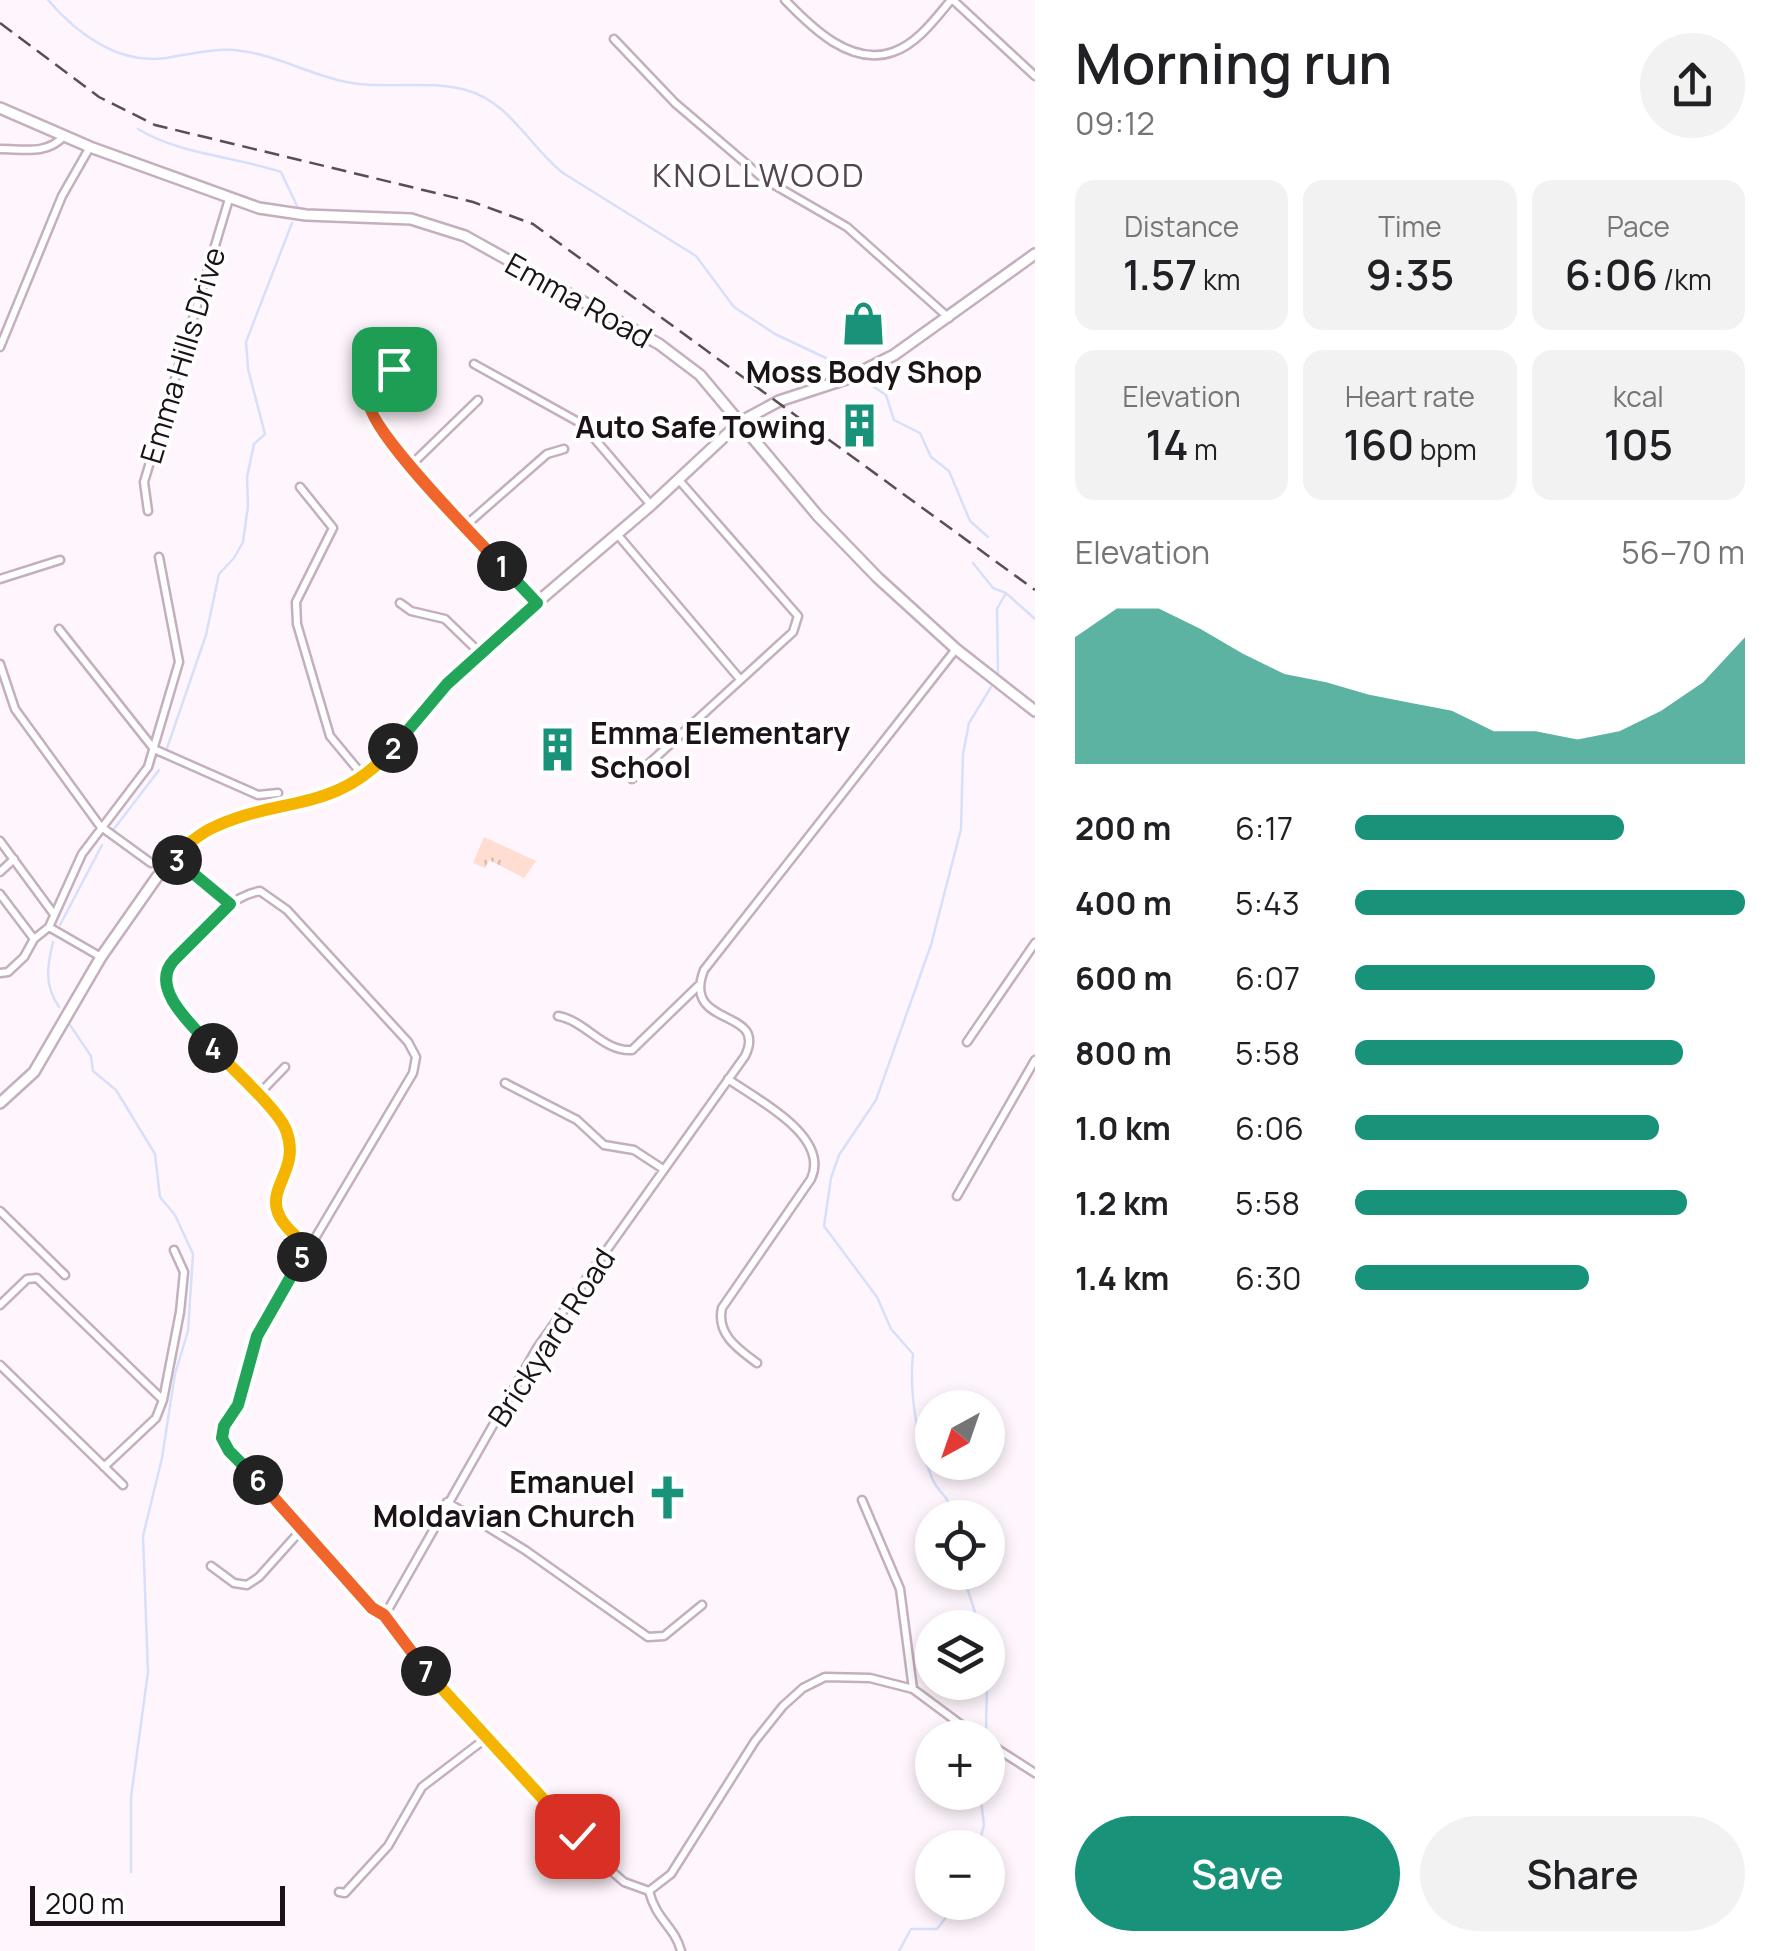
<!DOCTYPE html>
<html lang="en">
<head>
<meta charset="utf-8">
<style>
  body { margin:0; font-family:Manrope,sans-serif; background:#f2f2f2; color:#202124; height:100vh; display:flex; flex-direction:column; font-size:38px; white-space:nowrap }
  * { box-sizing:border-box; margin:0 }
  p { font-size:32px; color:#757577 }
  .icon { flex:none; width:55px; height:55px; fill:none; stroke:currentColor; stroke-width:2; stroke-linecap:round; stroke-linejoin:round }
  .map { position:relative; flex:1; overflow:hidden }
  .panel { display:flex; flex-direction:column; background:#fff; width:750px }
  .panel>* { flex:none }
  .needle { width:65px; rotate:220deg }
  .fabs { position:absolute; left:915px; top:1390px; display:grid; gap:20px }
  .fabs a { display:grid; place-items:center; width:90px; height:90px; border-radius:50%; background:#fff; box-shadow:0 5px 15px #0003; font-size:50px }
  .scale { position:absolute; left:30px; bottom:25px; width:255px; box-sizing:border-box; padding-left:10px; border:5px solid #1b1318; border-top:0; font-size:28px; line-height:35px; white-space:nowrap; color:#1b1318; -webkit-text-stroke:8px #fff; paint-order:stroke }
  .pin { position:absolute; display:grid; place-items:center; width:85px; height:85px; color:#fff; margin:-42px; border-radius:20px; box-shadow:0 5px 15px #0006 }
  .km { position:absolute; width:50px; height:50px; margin:-25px; border-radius:50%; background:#222; color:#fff; font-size:28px; line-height:50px; text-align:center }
  .round { display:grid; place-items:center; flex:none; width:105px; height:105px; border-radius:52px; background:#f2f2f2 }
  .headline { display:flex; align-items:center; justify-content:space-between; height:170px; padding:0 40px }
  h1 { font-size:55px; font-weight:600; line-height:75px }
  .stats { display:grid; grid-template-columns:repeat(3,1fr); gap:15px; height:170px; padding:10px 40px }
  .stats div { display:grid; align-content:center; border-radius:20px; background:#f2f2f2; text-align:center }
  .stats b { font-size:42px; font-weight:600 }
  .stats small { font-size:28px; font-weight:400 }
  .stats p { font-size:28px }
  .chart { height:280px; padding:20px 40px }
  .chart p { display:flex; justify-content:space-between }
  .chart svg { width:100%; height:180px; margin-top:10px; fill:#18937a; opacity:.7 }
  .button { display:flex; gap:20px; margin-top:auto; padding:20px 40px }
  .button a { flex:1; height:115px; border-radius:60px; background:#18937a; color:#fff; font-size:40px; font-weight:600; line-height:115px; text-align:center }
  .button a+a { background:#f2f2f2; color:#202124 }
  ul { padding:0 40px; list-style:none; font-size:32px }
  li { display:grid; grid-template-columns:160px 120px 1fr; align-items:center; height:75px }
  li i { height:25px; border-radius:12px; background:#18937a }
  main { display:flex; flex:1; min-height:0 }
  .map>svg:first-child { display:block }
  .grass { fill:url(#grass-tufts) }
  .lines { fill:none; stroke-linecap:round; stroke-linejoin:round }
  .stream { stroke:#d7e0fb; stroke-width:2.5 }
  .street-casing { stroke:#c4afbe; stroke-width:11 }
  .secondary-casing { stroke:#c4afbe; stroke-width:14 }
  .street { stroke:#fff; stroke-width:6 }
  .secondary { stroke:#fff; stroke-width:9 }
  .rail { stroke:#584f55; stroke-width:2.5; stroke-dasharray:15 8; stroke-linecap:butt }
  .split-1-casing { stroke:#fff; stroke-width:20 }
  .split-2-casing { stroke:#fff; stroke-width:20 }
  .split-3-casing { stroke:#fff; stroke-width:20 }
  .split-4-casing { stroke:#fff; stroke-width:20 }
  .split-5-casing { stroke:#fff; stroke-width:20 }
  .split-6-casing { stroke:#fff; stroke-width:20 }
  .split-7-casing { stroke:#fff; stroke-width:20 }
  .split-8-casing { stroke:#fff; stroke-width:20 }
  .split-1 { stroke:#f0652b; stroke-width:12 }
  .split-2 { stroke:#22a559; stroke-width:12 }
  .split-3 { stroke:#f5b400; stroke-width:12 }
  .split-4 { stroke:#22a559; stroke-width:12 }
  .split-5 { stroke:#f5b400; stroke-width:12 }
  .split-6 { stroke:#22a559; stroke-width:12 }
  .split-7 { stroke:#f0652b; stroke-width:12 }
  .split-8 { stroke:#f5b400; stroke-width:12 }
  .labels { text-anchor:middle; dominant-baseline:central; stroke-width:8; stroke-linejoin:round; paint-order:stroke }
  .street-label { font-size:30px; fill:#1b1318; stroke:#fff }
  .poi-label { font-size:30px; font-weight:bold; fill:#1b1318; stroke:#fff; text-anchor:end }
  .neighbourhood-label { font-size:32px; letter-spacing:2.5px; fill:#564451; stroke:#fff }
</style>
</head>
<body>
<main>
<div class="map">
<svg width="1035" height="1951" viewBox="0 0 1035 1951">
  <defs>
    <pattern id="grass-tufts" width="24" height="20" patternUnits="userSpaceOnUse" patternTransform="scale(2.5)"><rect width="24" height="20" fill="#ffddd0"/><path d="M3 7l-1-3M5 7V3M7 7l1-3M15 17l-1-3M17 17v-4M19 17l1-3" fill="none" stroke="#dabdb2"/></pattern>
  </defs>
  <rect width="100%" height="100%" fill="#fff5fc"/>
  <path class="grass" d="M484,837L536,861L524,878L489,860L485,868L473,863Z"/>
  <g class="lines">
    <path class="stream" d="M48,0C77,34 119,65 166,58C190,54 217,47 242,51C280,56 314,77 352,83C389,89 430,80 466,90C510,102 529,146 563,173L696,256L734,307L775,334L849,369
      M138,129C181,155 234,156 281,172L297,206
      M862,379L886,395L894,420L920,433L931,457L949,471L970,521L988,537
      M973,563L993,588L1006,593L1035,619
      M998,673L997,609L1006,593
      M166,751L206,635L219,574L234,558L243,542L248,506L247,477L254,444L265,434L248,369L246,342L292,223
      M114,829L159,770
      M60,925L102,845
      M53,942C47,967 44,985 59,1007
      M70,1025L91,1056L93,1071L116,1090L155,1154L160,1197L175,1215L193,1254L188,1331L175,1374L162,1458L143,1536L148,1672L131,1797V1872
      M953,1518C949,1492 939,1496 932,1478C917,1442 909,1392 913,1354L891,1329L877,1297L824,1226L831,1178L839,1155L876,1100L931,945L961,829L963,754L969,723L991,687
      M962,1572L980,1628
      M988,1649V1680
      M986,1730L987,1682
      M978,1848L984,1825L980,1792
      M899,1951L911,1929H937L958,1902"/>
    <defs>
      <path id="street" d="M785,0C811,27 851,67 893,52C917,44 935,19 951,0
        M953,0L1035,76
        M614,39L675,103L764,179L847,227L949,318
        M0,149C24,149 47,155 64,136
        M0,347L62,196L90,147
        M415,348L372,392L368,401L372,414L410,466L537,603
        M474,364L582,424L651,505
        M410,466L478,400
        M300,487L333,528L296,602L297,624L330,736L364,777
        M148,511L144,482L229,199
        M466,525L547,454L564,449
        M617,534L739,678
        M0,579L60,560
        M400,603L411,611L445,619L479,652
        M59,629L154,749L258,795L278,793
        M0,664L15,709L100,826L151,863
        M632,779L793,632L798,616L678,479
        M0,841L53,913
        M173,857L230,904
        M0,872L14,859
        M0,894L34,939
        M49,927L101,957
        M0,973L8,972L24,957L34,939L49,927L82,854L148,767L179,662L159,557
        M558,1016C586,1021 603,1052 632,1050L698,986
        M967,1042L1035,943
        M728,1079C756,1099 831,1136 811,1179L722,1308C716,1334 738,1349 757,1363
        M505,1083L577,1120L604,1145L634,1150L663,1169
        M258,1095L285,1067
        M957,1196L1035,1060
        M0,1211L65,1275
        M308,1246C298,1239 286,1232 280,1221C259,1184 313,1157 275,1114C251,1088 167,1011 163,979C162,971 169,965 174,960C198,936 225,897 260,891L287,910L408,1042L416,1057L413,1073L257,1336L238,1405L224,1426L222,1438L229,1451L372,1609L385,1615L409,1651L485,1739L607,1867L624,1882L649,1891L671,1874L755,1741L783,1706L803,1688L825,1677L870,1678L913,1689L979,1738
        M0,1305L27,1279L37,1278L163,1400
        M0,1365L123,1485
        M104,1467L156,1418L163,1400L180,1312L184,1272L174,1250
        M862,1500L900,1589L913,1689
        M447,1502L525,1550L648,1637L664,1636L702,1605
        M211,1566L234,1583L247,1585L259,1577L302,1529
        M385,1615L537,1348L745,1056C769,1007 681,1029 704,970L956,649
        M988,1743L1035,1773
        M649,1891C656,1920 675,1927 681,1951
        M339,1892L345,1893L388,1846L422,1787L485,1739"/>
      <path id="secondary" d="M0,108L90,147L259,208L306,215L411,219L465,236L659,344L700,375L818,516L878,578L956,649L1035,711
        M0,1103L34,1072L101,957L157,877L190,842L232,821L333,794L364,777L479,652L651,505L740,422L779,401L846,379L894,355L1035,254"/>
    </defs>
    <use href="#street" class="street-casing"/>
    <use href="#secondary" class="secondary-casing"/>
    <use href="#street" class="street"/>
    <use href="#secondary" class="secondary"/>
    <path class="rail" d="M0,23L99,97L155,125L473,202L533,224L1035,590"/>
  </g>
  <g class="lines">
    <defs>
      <path id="split-1" d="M394,369C387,377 372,387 369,398C362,425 479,541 502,566"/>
      <path id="split-2" d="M393,748L447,684L537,603L502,566"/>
      <path id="split-3" d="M177,860L173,857C185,847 196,836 210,829C279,795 336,815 393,748"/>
      <path id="split-4" d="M177,860L230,904L174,960C148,988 193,1026 213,1048"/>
      <path id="split-5" d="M213,1048C230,1067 278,1109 286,1130C306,1182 239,1195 308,1246L302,1257"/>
      <path id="split-6" d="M258,1480L229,1451L222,1438L224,1426L238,1405L257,1336L302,1257"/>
      <path id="split-7" d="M258,1480L372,1608L384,1615L426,1671"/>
      <path id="split-8" d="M426,1671L577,1836"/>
    </defs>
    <use href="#split-1" class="split-1-casing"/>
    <use href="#split-2" class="split-2-casing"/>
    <use href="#split-3" class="split-3-casing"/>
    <use href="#split-4" class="split-4-casing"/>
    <use href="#split-5" class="split-5-casing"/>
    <use href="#split-6" class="split-6-casing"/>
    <use href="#split-7" class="split-7-casing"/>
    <use href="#split-8" class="split-8-casing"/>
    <use href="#split-1" class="split-1"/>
    <use href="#split-2" class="split-2"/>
    <use href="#split-3" class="split-3"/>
    <use href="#split-4" class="split-4"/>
    <use href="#split-5" class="split-5"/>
    <use href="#split-6" class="split-6"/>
    <use href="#split-7" class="split-7"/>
    <use href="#split-8" class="split-8"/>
  </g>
  <defs>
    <symbol id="shop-bare" viewBox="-9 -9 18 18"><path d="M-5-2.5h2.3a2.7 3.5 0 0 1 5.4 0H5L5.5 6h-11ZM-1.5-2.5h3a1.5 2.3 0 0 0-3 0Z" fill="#18937a" stroke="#fff" stroke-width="2.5" paint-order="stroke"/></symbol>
    <symbol id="building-bare" viewBox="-9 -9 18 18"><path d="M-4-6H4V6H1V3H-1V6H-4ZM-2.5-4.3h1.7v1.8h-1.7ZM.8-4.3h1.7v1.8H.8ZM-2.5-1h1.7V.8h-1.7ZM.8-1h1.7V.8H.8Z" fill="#18937a" stroke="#fff" stroke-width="2.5" paint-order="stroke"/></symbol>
    <symbol id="church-bare" viewBox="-9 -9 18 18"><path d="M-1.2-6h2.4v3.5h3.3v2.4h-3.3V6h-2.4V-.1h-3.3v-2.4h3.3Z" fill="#18937a" stroke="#fff" stroke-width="2.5" paint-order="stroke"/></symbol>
  </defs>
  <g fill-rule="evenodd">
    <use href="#shop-bare" x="832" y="292" width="63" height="63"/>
    <use href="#building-bare" x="828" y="394" width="63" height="63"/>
    <use href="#building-bare" x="526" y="718" width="63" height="63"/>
    <use href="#church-bare" x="636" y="1466" width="63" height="63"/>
  </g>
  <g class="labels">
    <g class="street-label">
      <text transform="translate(579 300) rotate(29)">Emma Road</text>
      <text transform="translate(182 355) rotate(-73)">Emma Hills Drive</text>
      <text transform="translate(551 1337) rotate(-57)">Brickyard Road</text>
    </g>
    <g class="poi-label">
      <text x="864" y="371" text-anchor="middle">Moss Body Shop</text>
      <text x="826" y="426">Auto Safe Towing</text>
      <text x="590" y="732" text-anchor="start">Emma Elementary<tspan x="590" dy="34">School</tspan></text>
      <text x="635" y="1481">Emanuel<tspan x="635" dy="34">Moldavian Church</tspan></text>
    </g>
    <g class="neighbourhood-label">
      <text x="759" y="175">KNOLLWOOD</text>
    </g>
  </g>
</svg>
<div class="fabs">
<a><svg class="needle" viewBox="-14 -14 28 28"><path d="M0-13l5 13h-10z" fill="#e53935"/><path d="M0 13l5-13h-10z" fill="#757577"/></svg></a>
<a><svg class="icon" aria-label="locate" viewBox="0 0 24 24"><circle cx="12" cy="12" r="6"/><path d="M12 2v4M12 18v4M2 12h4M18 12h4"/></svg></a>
<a><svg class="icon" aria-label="layers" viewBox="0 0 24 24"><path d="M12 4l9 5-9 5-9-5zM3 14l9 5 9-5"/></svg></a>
<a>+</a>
<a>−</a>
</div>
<div class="scale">200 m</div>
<div class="pin" style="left:394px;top:369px;background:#1e9e55"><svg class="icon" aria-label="arrive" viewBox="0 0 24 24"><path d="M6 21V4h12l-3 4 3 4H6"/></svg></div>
<div class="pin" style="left:577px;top:1836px;background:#d93025"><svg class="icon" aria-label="check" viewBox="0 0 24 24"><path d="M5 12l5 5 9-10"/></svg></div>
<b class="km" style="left:502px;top:566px">1</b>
<b class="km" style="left:393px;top:748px">2</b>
<b class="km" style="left:177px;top:860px">3</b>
<b class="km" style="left:213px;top:1048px">4</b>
<b class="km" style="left:302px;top:1257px">5</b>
<b class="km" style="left:258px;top:1480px">6</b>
<b class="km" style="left:426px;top:1671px">7</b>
</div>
<section class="panel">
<div class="headline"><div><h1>Morning run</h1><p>09:12</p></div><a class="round"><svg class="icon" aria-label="share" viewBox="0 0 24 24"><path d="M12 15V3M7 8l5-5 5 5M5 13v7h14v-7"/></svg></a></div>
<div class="stats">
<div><p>Distance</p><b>1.57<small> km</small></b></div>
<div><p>Time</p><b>9:35</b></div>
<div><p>Pace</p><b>6:06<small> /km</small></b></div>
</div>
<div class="stats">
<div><p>Elevation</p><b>14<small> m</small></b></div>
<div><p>Heart rate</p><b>160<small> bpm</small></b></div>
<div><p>kcal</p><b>105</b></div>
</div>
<div class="chart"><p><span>Elevation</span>56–70 m</p>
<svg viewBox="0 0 160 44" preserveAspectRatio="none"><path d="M0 44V13L10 6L20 6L30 11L40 17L50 22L60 24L70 27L80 29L90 31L100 36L110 36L120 38L130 36L140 31L150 24L160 13V44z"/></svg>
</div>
<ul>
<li><b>200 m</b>6:17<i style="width:69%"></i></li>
<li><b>400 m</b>5:43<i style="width:100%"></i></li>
<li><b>600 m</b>6:07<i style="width:77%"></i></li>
<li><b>800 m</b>5:58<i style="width:84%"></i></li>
<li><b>1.0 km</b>6:06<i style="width:78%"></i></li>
<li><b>1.2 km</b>5:58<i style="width:85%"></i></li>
<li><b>1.4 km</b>6:30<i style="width:60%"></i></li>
</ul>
<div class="button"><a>Save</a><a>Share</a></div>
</section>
</main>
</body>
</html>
